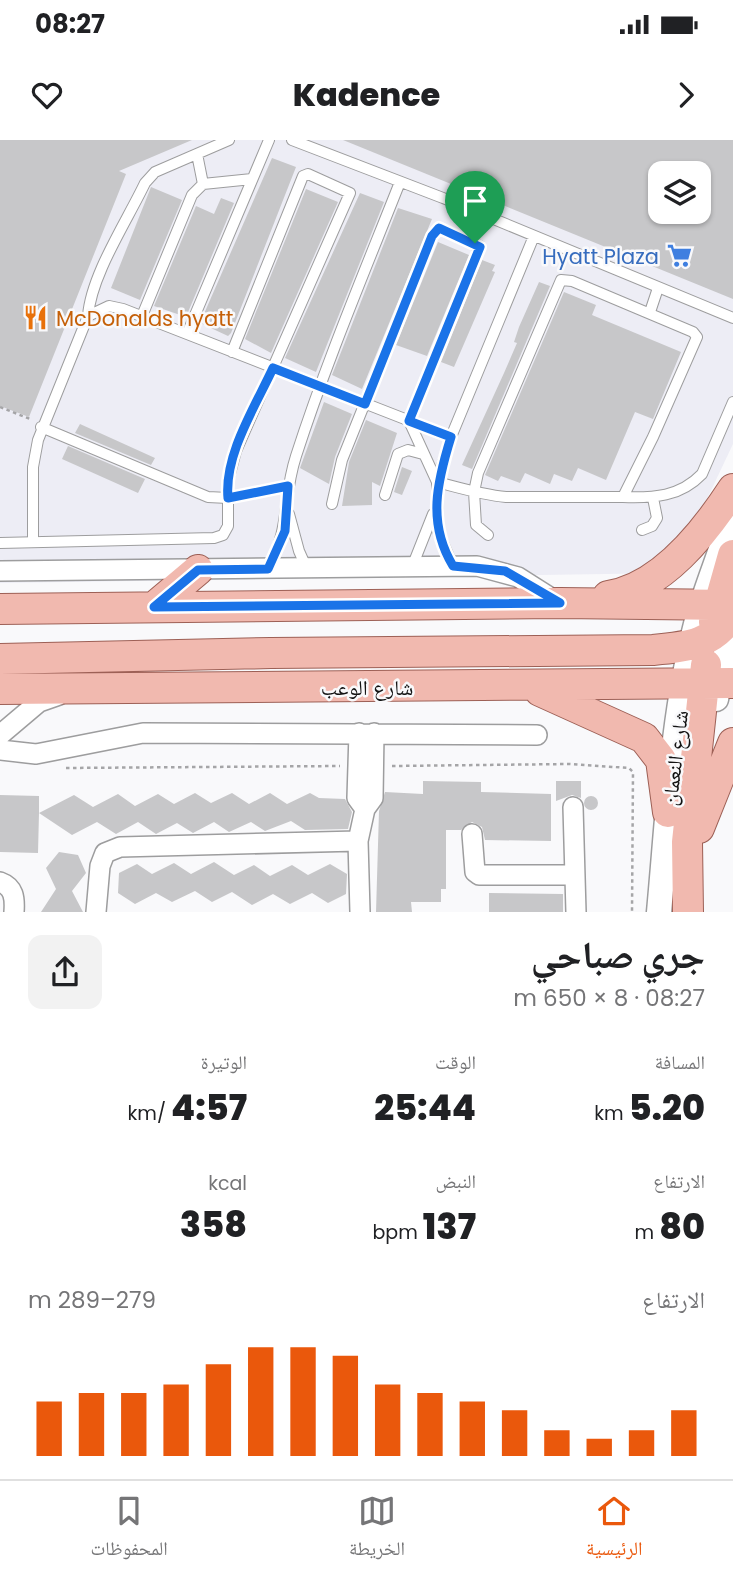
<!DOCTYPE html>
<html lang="ar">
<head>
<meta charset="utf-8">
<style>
  body { margin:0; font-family:Poppins,"Noto Naskh Arabic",sans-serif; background:#f2f2f2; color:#202124; direction:rtl; height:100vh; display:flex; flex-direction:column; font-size:26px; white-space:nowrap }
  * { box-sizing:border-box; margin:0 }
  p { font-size:23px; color:#757577 }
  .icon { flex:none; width:38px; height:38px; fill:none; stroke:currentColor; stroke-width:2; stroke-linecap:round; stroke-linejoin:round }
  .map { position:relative; height:772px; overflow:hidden; direction:ltr }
  .panel { display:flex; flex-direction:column; background:#fff; flex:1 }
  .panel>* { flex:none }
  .buttons { position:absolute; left:648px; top:21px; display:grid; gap:14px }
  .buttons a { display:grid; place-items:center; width:63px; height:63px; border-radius:14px; background:#fff; box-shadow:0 2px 5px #0004; font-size:35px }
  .pin { position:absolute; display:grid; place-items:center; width:60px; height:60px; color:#fff; margin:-72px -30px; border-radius:50% 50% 50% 0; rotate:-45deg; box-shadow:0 0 7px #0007 }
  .pin .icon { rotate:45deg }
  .round { display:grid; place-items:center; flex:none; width:74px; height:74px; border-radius:14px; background:#f2f2f2 }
  .overview { display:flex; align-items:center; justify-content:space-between; height:119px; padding:0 28px }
  h1 { font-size:38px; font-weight:800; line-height:52px }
  .metrics { display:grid; grid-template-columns:repeat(3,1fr); gap:10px; height:119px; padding:7px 28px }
  .metrics div { display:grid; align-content:center }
  .metrics b { font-size:35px; font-weight:800 }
  .metrics small { font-size:19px; font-weight:400 }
  .metrics p { font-size:19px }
  .chart { height:196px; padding:14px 28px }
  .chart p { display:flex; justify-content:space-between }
  .chart svg { width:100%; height:126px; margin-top:7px; stroke:#ea580c; stroke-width:6 }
  .status { display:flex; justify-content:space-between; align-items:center; height:49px; padding:0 35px; background:#fff; direction:ltr }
  .status svg { height:19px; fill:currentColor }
  header { display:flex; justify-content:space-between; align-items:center; height:91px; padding:0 28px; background:#fff; font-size:32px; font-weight:800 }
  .tab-bar { display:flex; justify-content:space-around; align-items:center; height:98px; border-top:2px solid #e0e0e0; background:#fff; font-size:19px; color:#757577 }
  .tab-bar a { display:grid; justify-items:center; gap:4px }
  .tab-bar .active { color:#ea580c }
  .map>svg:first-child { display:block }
  .built { fill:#ededf5; fill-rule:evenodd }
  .building { fill:#c7c7c9; fill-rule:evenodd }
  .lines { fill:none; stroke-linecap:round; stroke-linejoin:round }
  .service-casing { stroke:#9d9d9e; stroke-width:12 }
  .minor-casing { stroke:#9d9d9e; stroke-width:22 }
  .tertiary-casing { stroke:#9d9d9e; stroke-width:27 }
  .primary-casing { stroke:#9d6056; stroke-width:32 }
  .path { stroke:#a5a5a7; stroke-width:2.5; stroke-dasharray:3.5 3.5; stroke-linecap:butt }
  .service { stroke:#fff; stroke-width:10 }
  .minor { stroke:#fff; stroke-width:19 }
  .tertiary { stroke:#fff; stroke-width:24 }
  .primary { stroke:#f1b9af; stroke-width:30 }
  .route-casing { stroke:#fff; stroke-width:14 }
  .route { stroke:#1a73e8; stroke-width:9 }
  .labels { text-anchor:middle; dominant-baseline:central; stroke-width:5; stroke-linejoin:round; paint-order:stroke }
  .shop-label { font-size:21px; fill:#366cbe; stroke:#f9f9fb; text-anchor:end }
  .food-label { font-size:21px; fill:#c56008; stroke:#f9f9fb; text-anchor:start }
  .street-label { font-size:21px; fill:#131313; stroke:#f9f9fb }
</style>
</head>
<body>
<div class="status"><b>08:27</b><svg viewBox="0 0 49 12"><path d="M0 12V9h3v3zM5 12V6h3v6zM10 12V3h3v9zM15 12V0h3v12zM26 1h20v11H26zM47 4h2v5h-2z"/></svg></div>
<header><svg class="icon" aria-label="forward" viewBox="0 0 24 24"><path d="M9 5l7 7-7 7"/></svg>Kadence<svg class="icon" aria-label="heart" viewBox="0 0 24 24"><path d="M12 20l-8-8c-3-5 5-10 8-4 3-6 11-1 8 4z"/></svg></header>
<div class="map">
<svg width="733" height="772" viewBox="0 0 733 772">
  <rect width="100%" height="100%" fill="#f9f9fb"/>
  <path class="built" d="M0,0H733V304L672,433L0,443ZM660,33H698V72H660Z"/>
  <path class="building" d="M0,0H192L119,31L126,34L29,277L0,266Z
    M343,0H733V159ZM660,33H698V72H660Z
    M272,18L296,27L231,193L228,196L200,183Z
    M151,47L182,60L140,160L111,148Z
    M306,49L338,62L271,213L245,199Z
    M360,53L384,62L316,232L285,218Z
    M221,58L234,63L186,177L154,166L196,66L214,74Z
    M398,68L432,79L362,249L332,235Z
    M438,102L469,115L427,216L396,205Z
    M482,120L495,125L492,131L495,132L454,227L441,222Z
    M539,142L550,146L472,329L462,325L504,233L517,203L514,202L519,187Z
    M564,152L596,165L592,175L681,212L653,279L635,272L606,340L578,328L572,341L554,334L550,344L525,333L520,343L501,336L498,341L485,335Z
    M324,262L352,274L335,317L329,344L300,328Z
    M366,280L397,293L380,346L372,342V365L342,366L349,322Z
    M80,284L155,318L151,325L75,293Z
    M68,306L145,339L138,353L62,319Z
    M402,327L412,331L402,355L394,352Z
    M423,641L481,642V652L551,654V701L485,700L482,687L472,682L461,690H446V749H441V762H411L412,772H376L379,671L385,652L423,654Z
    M556,641H581V658L572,655L556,661Z
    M195,653L211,663L232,653L249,664L270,653L287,664L310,653L319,658L345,659L352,672L348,689L305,690L291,681L265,691L251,682L229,692L214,682L193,693L177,683L156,694L138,682L116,694L97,682L72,695L39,673L38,713L0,712V655L39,656V673L74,655L93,667L118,654L135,666L158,654L174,664Z
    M584 663a7 7 0 1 1 14 0a7 7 0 1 1-14 0Z
    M59,712L78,715L86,733L72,751L83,772H41L56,749L46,728Z
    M214,722L234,735L254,725L270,736L292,725L308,735L330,724L347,734L346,754L328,763L312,753L290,764L273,754L252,765L232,752L212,762L195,751L172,762L156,753L135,764L118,753L119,733L137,724L152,734L174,723L191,734Z
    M489,753L563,754V772H489Z"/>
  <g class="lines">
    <defs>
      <path id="service" d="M292,0L443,58L733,178
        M197,14L203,44
        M650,172L658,148
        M88,176L109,166L123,169L451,297
        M142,176L192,55L203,44L252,39
        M187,194L269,0
        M41,287L208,357L228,358L288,346
        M385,355L398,314L408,310L423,314
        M623,357C654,358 680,357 702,334L733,262
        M332,364L342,320L432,96L439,88L480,106L409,281L437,342C460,348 483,355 506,357H623L653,297L697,197L693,192L572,141L561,140L478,333L474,352L476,385L488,395
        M289,374L299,411L307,429
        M642,390L652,386L657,378L653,358
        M33,402V327L38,300L88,176C91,135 127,81 145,43L155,32L229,0
        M0,403L214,398L223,395L228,386V341L236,311L350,53L308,34L303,36L232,212
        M453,426L438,391L437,342L451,297L534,96
        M412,427L433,374
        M268,429C291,386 282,359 296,316C326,223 364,133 400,42"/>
      <path id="minor" d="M0,431L477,426L518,437L559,463
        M359,593L357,658L365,669
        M0,595L39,562L59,555
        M0,610L36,614L143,593L537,595
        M573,667L576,772
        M472,694L475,732L479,735H573
        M0,742C14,747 15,758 14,772
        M96,772L100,726L105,713L120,707L358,701
        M360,772L358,701L365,669L373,658L374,593"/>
      <path id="tertiary" d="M716,559L733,477
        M659,772C668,676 672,577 696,484C706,446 723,409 733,371"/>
      <path id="primary" d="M608,456C662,448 705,392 733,349
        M154,467L198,430
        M0,469L560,463L733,465
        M714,482L733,415
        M0,519L271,513L653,510C687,507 717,504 733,471
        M0,549L733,543
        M540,551L644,598L661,620L668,672
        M699,688L733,603
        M688,772L687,702L706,525"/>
    </defs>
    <use href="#service" class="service-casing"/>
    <use href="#minor" class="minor-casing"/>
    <use href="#tertiary" class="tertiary-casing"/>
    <use href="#primary" class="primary-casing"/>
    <path class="path" d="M0,267L30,279
      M392,626L569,624L629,628L633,632L632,772
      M66,628L340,626"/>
    <use href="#service" class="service"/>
    <use href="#minor" class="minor"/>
    <use href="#tertiary" class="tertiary"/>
    <use href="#primary" class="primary"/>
  </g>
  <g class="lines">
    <defs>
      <path id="route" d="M439,88L480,107L409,281L451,297C437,342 427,383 453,426L505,431L560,463L154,467L198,430L268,429L285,391L288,346L228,358C224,315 255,267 273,228L365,264L432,96Z"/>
    </defs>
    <use href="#route" class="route-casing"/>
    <use href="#route" class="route"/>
  </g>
  <defs>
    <symbol id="supermarket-bare" viewBox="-9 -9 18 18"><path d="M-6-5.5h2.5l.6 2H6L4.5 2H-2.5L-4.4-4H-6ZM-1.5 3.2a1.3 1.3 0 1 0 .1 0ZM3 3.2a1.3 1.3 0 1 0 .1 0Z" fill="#3f7fe0" stroke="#f9f9fb" stroke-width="2.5" paint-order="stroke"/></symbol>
    <symbol id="restaurant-bare" viewBox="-9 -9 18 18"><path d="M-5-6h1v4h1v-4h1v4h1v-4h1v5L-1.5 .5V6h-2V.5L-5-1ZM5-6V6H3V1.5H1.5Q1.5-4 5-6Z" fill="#e8710a" stroke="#f9f9fb" stroke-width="2.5" paint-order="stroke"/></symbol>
  </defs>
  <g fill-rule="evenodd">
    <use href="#supermarket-bare" x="662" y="98" width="35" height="35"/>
    <use href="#restaurant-bare" x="18" y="160" width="35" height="35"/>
  </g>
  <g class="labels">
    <g class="shop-label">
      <text x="659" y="116">Hyatt Plaza</text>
    </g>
    <g class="food-label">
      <text x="56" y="178">McDonalds hyatt</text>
    </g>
    <g class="street-label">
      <text x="367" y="547">شارع الوعب</text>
      <text transform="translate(675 618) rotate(-83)">شارع النعمان</text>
    </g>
  </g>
</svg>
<div class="buttons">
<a><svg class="icon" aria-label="layers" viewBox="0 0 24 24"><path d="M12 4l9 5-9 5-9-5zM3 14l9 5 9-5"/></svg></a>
</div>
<div class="pin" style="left:475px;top:103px;background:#1e9e55"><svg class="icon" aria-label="arrive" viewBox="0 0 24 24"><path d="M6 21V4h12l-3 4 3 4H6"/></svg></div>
</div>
<section class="panel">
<div class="overview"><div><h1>جري صباحي</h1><p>08:27 · 8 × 650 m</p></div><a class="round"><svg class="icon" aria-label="share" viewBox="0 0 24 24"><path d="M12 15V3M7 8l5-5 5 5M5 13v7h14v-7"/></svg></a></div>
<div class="metrics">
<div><p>المسافة</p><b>5.20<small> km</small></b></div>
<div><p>الوقت</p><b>25:44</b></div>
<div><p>الوتيرة</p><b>4:57<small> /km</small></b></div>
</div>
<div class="metrics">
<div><p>الارتفاع</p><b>80<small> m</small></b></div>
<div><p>النبض</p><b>137<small> bpm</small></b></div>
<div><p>kcal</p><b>358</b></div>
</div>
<div class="chart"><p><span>الارتفاع</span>279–289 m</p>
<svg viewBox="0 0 160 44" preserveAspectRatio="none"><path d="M5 44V25M15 44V22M25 44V22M35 44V19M45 44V12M55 44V6M65 44V6M75 44V9M85 44V19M95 44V22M105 44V25M115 44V28M125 44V35M135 44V38M145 44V35M155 44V28"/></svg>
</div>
</section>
<nav class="tab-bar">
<a class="active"><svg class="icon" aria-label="home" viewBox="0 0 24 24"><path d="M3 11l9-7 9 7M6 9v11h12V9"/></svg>الرئيسية</a>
<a><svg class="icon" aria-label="map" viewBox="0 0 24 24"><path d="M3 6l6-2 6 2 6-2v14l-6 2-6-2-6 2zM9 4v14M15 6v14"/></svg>الخريطة</a>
<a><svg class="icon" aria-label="saved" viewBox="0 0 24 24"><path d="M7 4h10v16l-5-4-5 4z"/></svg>المحفوظات</a>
</nav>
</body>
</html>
